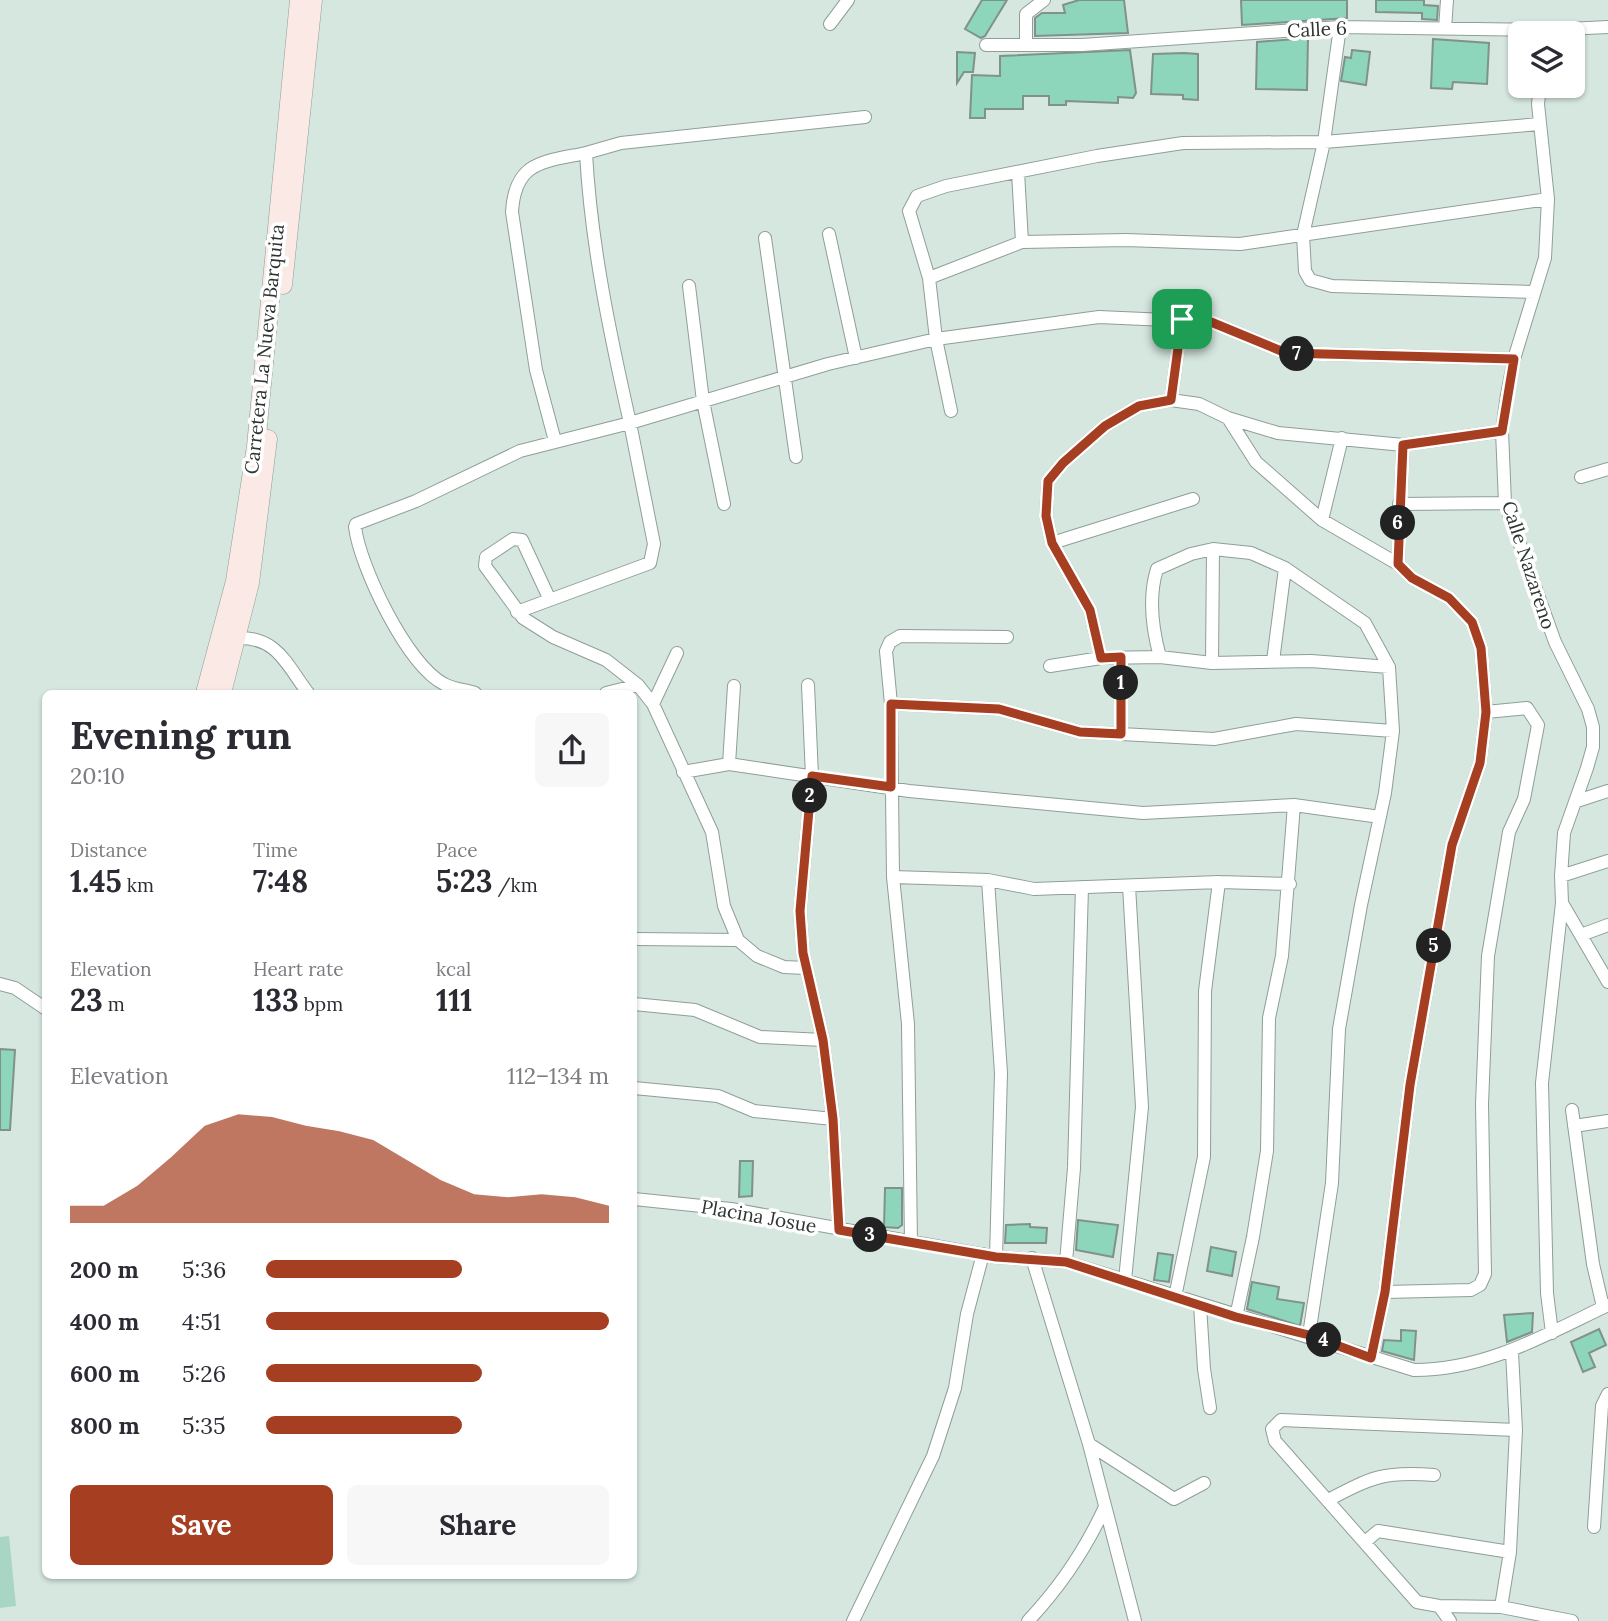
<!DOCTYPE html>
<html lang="en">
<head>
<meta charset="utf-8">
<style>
  body { margin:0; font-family:Lora,serif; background:#f7f7f7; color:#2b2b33; height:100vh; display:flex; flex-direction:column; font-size:26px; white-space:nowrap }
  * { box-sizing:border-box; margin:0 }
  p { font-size:23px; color:#7c7c81 }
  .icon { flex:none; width:38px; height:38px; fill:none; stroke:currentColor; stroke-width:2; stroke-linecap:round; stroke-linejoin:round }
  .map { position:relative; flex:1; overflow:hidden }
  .panel { position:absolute; left:42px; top:690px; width:595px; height:889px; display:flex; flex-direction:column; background:#fff; border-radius:10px; box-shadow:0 2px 5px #0004 }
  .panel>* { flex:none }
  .controls { position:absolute; left:1508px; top:21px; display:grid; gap:14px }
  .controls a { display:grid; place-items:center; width:77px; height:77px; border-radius:10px; background:#fff; box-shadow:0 2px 5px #0004; font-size:35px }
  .pin { position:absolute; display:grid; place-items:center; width:60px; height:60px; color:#fff; margin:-30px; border-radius:14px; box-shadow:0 4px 10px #0006 }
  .km { position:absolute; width:35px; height:35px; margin:-18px; border-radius:50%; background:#222; color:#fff; font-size:19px; line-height:35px; text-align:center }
  .round { display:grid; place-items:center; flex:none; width:74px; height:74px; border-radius:10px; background:#f7f7f7 }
  .head { display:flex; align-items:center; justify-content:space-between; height:119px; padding:0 28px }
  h1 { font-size:38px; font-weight:700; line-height:52px }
  .metrics { display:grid; grid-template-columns:repeat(3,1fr); gap:10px; height:119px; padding:7px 28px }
  .metrics div { display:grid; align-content:center }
  .metrics b { font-size:30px; font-weight:700 }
  .metrics small { font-size:19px; font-weight:400 }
  .metrics p { font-size:19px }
  .chart { height:196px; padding:14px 28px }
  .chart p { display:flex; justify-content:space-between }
  .chart svg { width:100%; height:126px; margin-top:7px; fill:#a63e21; opacity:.7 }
  .button { display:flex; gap:14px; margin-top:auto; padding:14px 28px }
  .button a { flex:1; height:80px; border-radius:10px; background:#a63e21; color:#fff; font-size:28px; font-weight:700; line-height:80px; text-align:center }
  .button a+a { background:#f7f7f7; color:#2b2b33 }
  ul { padding:0 28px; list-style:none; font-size:23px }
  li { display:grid; grid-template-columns:112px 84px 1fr; align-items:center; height:52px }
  li i { height:18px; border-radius:9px; background:#a63e21 }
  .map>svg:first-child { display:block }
  .pitch { fill:#a9d5c4 }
  .building { fill:#8dd5bb; stroke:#81918b; stroke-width:2 }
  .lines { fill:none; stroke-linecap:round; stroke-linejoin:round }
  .street-casing { stroke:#8e9e98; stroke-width:14 }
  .secondary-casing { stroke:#8e9e98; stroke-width:19 }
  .street { stroke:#fff; stroke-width:12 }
  .secondary { stroke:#fae9e5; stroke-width:18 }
  .route-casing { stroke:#fff; stroke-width:14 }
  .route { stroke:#a63e21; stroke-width:9 }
  .labels { text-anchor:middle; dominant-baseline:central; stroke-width:7; stroke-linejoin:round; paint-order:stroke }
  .street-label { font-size:19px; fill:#2d3431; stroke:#fff }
</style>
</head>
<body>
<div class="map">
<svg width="1608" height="1621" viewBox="0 0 1608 1621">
  <rect width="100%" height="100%" fill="#d6e7e0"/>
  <path class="pitch" d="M9,1536L16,1606L0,1608V1537Z"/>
  <path class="building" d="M982,0H1007L985,36L981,38L965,29Z
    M1079,0H1124L1128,33L1035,36V18L1042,13H1065L1063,5Z
    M1241,0H1347V18L1242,25Z
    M1376,0H1424V5L1438,6L1437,20L1422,19V13L1376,12Z
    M1308,38L1307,90L1256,89L1257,42Z
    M1433,39L1489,43L1487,84L1453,82L1452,89L1431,88Z
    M1130,50L1136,93L1133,98L1118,97V103L1066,101V105H1049V96H1023V109H985V118H970L972,75L1000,76V56Z
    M1352,50L1370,52L1366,85L1341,81L1345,57L1351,58Z
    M957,52L975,53L973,72H964L957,83Z
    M1184,53L1198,54V100L1183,99V95L1151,94L1153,54Z
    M0,1049L15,1050L10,1130H0Z
    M740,1161H753L752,1196L739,1197Z
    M885,1188H902V1225L898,1228L884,1227Z
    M1078,1220L1118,1225L1113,1257L1076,1250Z
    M1030,1224V1227L1047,1228L1046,1243H1005L1006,1225Z
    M1211,1247L1236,1252L1232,1276L1207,1271Z
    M1158,1253L1173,1255L1169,1282L1154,1280Z
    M1252,1282L1279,1287L1277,1299L1304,1303L1300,1326L1247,1309Z
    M1533,1313L1532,1332L1507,1342L1504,1315Z
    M1599,1329L1606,1345L1589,1353L1595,1367L1583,1372L1571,1342Z
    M1401,1330L1416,1331L1414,1360L1382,1351L1384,1340L1401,1341Z"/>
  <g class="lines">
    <defs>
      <path id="street" d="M830,24L848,0
        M1340,27L1324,142L1303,235L1305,271L1310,280L1332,286L1534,292
        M1445,29L1447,0
        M986,45H1082L1340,27L1546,30L1608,27
        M1026,45V14L1044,0
        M1540,86L1538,104L1548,199L1545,258L1514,359L1507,395L1502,431L1505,503L1555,642L1588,709L1593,727V747L1587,768L1564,833L1561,876L1562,903L1608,982
        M829,234L856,358
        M765,238L796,457
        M1022,242L1126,240L1240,244L1548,199
        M929,278L909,211L917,196L946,186L1097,156L1183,143L1324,142L1540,124
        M689,286L703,401L724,504
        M1171,400L1182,319
        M951,411L936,339L929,278L1022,242L1018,172
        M1228,418L1256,462L1322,520L1398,564
        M555,441L536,370L512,212C515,161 543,162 586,153
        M1581,477L1608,469
        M1399,504L1505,503
        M1322,520L1342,438
        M1052,543L1193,499
        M549,598L522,540L513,539L486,557L485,566L523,618L553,637L606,660L638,685L653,704L712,832L724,906L738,940L757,956L784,967L806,968
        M517,612L650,563L654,544L630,423L828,364L936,339L1099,317L1211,322L1286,353L1514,359
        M236,638C277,636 286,664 308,693
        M1160,657C1152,628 1148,598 1157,569L1191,554L1213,549L1251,553L1285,568L1365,623L1389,667L1393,731L1385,793L1361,905L1339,1029L1332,1183L1309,1335
        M1101,658L1090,610L1052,543L1046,516L1048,481L1063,463L1105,426L1139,406L1171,400L1199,404L1228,418L1278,433L1403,445L1502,431
        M1273,661L1285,568
        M1212,663L1213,549
        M1050,666L1101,658L1160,657L1212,663L1311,661L1389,667
        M808,685L812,776L800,911L803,953L823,1040L833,1119L839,1230
        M475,693C466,690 453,689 444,684C407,665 360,567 355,527L356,524L416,501L520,451L630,423C610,334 591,245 586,153L621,143L865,117
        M606,693L638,685
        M653,704L677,653
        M891,704L999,709L1080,732L1121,734L1214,739L1296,724L1393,731
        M1121,734V657
        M729,764L734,686
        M683,772L729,764L909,791L1143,813L1294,805L1380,817
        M1577,801L1608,791
        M1561,876L1608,861
        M893,877L988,880L1034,889L1219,882L1290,884
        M988,880L1001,1073L996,1257
        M1581,935L1608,925
        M634,939L738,940
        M0,984L15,988L46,1009
        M634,1004L695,1010L760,1037L823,1040
        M634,1088L718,1096L754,1111L833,1119
        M1572,1110L1593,1264L1603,1307
        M1574,1126L1608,1121
        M634,1199L731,1209L996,1257L1066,1262L1414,1370C1486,1370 1545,1335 1608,1305
        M911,1242L908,1024L893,877L891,704L886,651L890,642L900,636L1007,637
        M1032,1258L1089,1444L1135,1621
        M1066,1262L1074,1168L1082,887
        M1125,1280L1142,1107L1129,886
        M1385,1292L1471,1290L1480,1285L1485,1274L1482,1104L1488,956L1509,832L1524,799L1538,725L1527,708L1486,712
        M1175,1297L1204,1157L1205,991L1219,882
        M1200,1305L1204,1369L1210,1408
        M1236,1317L1253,1237L1267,1151L1269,1018L1282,956L1294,805
        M1552,1333L1547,1293L1542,1083L1562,903
        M1371,1358L1385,1292L1410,1085L1452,845L1480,763L1486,712L1481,648L1472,622L1449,598L1412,578L1398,564L1403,445
        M1516,1430L1281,1420L1272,1429L1275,1441L1417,1602L1439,1606L1501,1607L1572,1621
        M1089,1444L1174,1499L1204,1483
        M1328,1500C1372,1477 1384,1471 1434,1475
        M1594,1527L1602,1406L1608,1394
        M1365,1542L1378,1531L1510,1552L1516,1430L1512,1352
        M1439,1606L1450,1621
        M1501,1607L1510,1552
        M853,1621L933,1456L955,1388L967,1314L983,1254
        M1028,1621C1061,1586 1084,1552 1104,1509"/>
      <path id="secondary" d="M283,285L313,0
        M205,693L235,581L256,446L299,0
        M222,693L250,583L268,439"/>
    </defs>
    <use href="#street" class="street-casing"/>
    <use href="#secondary" class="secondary-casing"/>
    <use href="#street" class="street"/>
    <use href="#secondary" class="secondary"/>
  </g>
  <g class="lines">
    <defs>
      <path id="route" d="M1182,319L1211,322L1286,353L1514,359L1502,431L1403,445L1398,564L1412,578L1449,598L1472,622L1481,648L1486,712L1480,763L1452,845L1410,1085L1385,1292L1371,1358L1309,1335L1236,1317L1066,1262L996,1257L839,1230L833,1119L823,1040L803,953L800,911L812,776L891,787V704L999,709L1080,732L1121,734V657L1101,658L1090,610L1052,543L1046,516L1048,481L1063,463L1105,426L1139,406L1171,400Z"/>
    </defs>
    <use href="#route" class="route-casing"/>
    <use href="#route" class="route"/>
  </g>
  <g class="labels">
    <g class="street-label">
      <text transform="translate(1317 29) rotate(-3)">Calle 6</text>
      <text transform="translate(264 349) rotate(-84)">Carretera La Nueva Barquita</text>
      <text transform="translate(1529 565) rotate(72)">Calle Nazareno</text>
      <text transform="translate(759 1216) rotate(10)">Placina Josue</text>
    </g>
  </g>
</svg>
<div class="controls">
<a><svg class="icon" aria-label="layers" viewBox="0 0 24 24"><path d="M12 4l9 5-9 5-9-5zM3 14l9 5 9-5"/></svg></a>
</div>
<div class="pin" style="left:1182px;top:319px;background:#1e9e55"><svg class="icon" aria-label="arrive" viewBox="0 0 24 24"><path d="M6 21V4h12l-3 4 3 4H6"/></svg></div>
<b class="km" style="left:1121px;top:683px">1</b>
<b class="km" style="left:810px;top:796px">2</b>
<b class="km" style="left:870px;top:1235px">3</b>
<b class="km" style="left:1324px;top:1340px">4</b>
<b class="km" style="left:1434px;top:946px">5</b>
<b class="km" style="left:1398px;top:523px">6</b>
<b class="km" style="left:1297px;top:354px">7</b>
<section class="panel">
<div class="head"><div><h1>Evening run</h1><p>20:10</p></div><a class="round"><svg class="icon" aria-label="share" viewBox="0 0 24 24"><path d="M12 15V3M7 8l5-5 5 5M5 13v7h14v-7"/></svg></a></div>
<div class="metrics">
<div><p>Distance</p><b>1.45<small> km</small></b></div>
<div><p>Time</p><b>7:48</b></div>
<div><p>Pace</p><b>5:23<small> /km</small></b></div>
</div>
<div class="metrics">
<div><p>Elevation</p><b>23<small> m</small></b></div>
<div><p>Heart rate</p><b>133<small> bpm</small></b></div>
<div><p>kcal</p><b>111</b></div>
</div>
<div class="chart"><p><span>Elevation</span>112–134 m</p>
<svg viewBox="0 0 160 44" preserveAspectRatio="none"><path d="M0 44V38L10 38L20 31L30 21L40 10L50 6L60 7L70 10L80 12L90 15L100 22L110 29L120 34L130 35L140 34L150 35L160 38V44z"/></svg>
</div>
<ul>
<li><b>200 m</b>5:36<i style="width:57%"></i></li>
<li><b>400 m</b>4:51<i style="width:100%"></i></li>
<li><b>600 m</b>5:26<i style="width:63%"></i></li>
<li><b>800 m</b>5:35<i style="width:57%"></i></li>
</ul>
<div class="button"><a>Save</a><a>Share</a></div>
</section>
</div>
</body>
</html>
